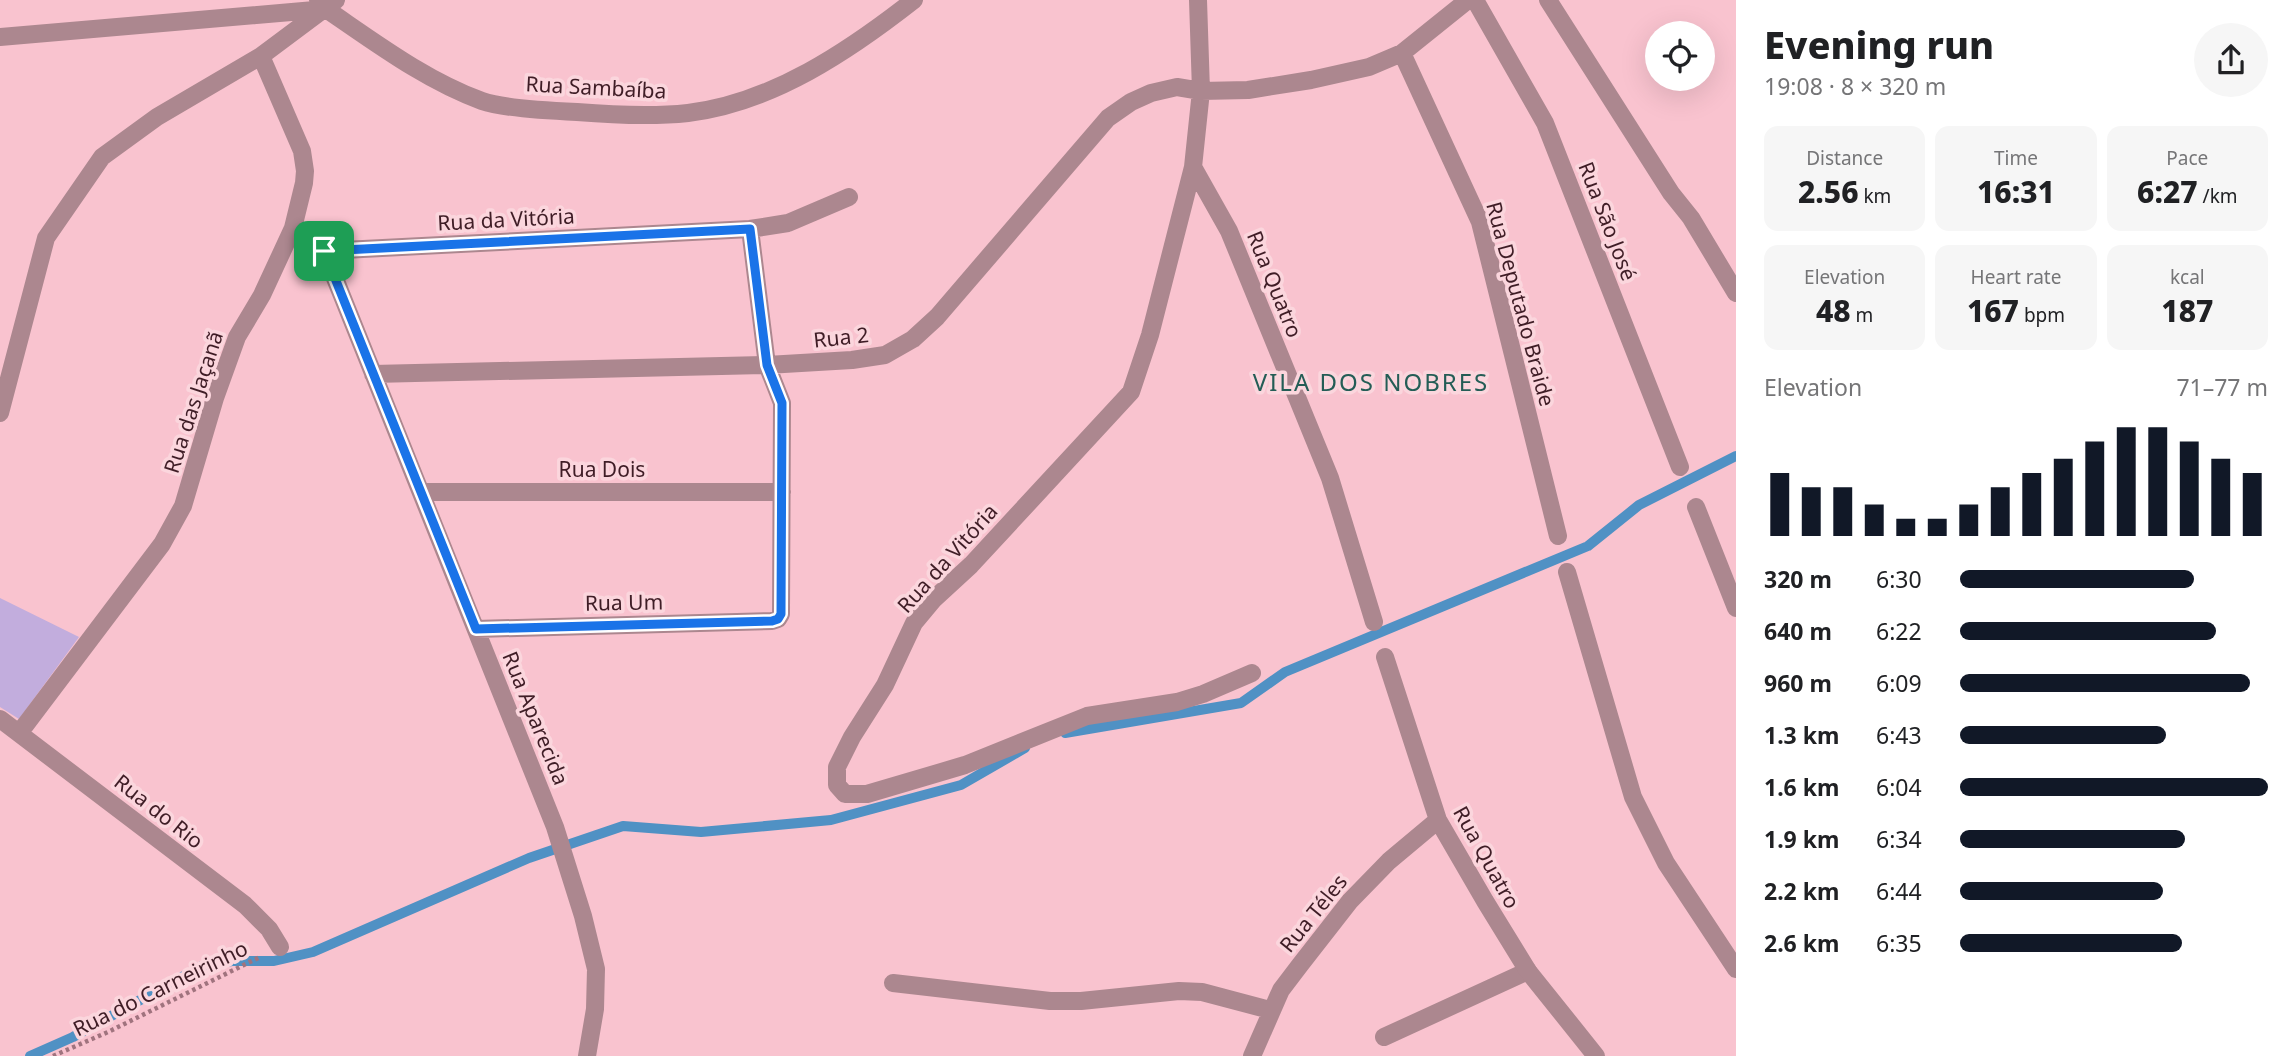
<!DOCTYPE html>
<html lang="en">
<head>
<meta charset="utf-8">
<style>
  body { margin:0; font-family:"Noto Sans",sans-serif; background:#f6f6f6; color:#202124; height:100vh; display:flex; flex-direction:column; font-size:26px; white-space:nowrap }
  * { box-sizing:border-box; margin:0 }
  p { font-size:23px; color:#757577 }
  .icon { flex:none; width:38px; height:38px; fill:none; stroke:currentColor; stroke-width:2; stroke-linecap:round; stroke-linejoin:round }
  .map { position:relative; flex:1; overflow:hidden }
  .drawer { display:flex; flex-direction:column; background:#fff; width:560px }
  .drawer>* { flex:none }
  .fabs { position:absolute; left:1645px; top:21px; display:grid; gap:14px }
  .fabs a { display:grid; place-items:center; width:70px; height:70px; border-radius:50%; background:#fff; box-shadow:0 7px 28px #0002; font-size:35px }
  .pin { position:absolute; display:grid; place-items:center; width:60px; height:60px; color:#fff; margin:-30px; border-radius:14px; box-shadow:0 4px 10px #0006 }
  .round { display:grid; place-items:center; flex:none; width:74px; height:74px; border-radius:37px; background:#f6f6f6 }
  .overview { display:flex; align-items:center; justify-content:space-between; height:119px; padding:0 28px }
  h1 { font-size:38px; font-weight:800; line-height:52px }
  .stats { display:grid; grid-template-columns:repeat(3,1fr); gap:10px; height:119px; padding:7px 28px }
  .stats div { display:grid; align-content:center; border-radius:14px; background:#f6f6f6; text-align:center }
  .stats b { font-size:30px; font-weight:800 }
  .stats small { font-size:19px; font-weight:400 }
  .stats p { font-size:19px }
  .chart { height:196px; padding:14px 28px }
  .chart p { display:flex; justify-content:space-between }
  .chart svg { width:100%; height:126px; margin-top:7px; stroke:#111827; stroke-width:6 }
  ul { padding:0 28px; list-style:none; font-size:23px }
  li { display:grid; grid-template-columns:112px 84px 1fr; align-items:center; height:52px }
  li i { height:18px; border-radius:9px; background:#111827 }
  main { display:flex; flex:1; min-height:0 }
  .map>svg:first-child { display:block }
  .green { fill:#c2addd }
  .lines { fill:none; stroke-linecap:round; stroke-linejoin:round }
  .stream { stroke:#5091c4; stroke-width:10 }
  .path { stroke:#a0737e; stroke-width:4.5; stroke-dasharray:3.5 3.5; stroke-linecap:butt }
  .service { stroke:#ac878f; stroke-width:18 }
  .minor { stroke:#ac878f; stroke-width:18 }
  .route-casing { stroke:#fff; stroke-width:14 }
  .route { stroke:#1a73e8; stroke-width:9 }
  .labels { text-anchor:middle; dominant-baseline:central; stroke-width:7; stroke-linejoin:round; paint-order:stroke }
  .street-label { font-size:21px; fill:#3f1d26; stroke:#fbd6dd }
  .quarter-label { font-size:24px; letter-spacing:2px; fill:#245d56; stroke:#fbd6dd }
</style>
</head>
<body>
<main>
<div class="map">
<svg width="1736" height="1056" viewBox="0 0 1736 1056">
  <rect width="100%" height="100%" fill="#f9c3cf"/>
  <path class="green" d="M0,598L79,637L19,719L0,707Z"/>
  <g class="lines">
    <path class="stream" d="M1065,733L1241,703L1285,672L1588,546L1639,505L1736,456
      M30,1056L73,1037L202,966L232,961H274L313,952L529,858L623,826L701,832L831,820L961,785L1025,748"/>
    <path class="path" d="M53,1056L108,1032L260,957"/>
    <path class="service" d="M1384,1037L1528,971"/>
    <path class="minor" d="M318,0L326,9C376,43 425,80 482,101C502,108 553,111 577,112C614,115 651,117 688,113C772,103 849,51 914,0
      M1198,0L1201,91L1193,167L1150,335L1131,392L971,565L934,599L914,623L885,685L852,737L837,767V785L845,794H867L965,765L1087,716L1177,702L1203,694L1252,673
      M1475,0L1545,123L1680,467
      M1548,0L1671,193L1691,218L1736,293
      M0,37L326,9
      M1402,53L1480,222L1558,536
      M1193,167L1229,231L1330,478L1374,622
      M293,228L324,251L750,229L788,223L849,197
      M324,251L555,827L583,916L596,969L595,1009L587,1056
      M373,374L767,365L852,360L885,355L913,339L937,317L1108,118L1131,102L1151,93L1177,87L1201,91L1248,90L1311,80L1369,67L1402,53L1468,0
      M0,413L46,238L102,157L157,117L261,56L336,0
      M421,492H782
      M1696,507L1736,608
      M1567,572L1633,797L1666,863L1736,969
      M476,629L772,621L778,619L781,614L782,403L767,365L750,229
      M1385,657L1438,820L1485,901L1528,971L1596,1056
      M0,719L245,905L269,929L280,947
      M20,732L162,544L183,506L215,398L237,337L262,295L293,228L304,183L305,171L302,151L261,56
      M893,983L1050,1001H1081L1179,991L1202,992L1270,1010
      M1252,1056L1281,990L1300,965L1350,901L1389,861L1438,820"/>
  </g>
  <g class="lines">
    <defs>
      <path id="route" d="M750,229L767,365L782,403L781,614L778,619L772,621L476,629L324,251Z"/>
    </defs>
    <use href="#route" class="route-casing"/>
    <use href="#route" class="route"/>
  </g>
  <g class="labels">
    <g class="street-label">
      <text transform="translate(596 87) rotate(3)">Rua Sambaíba</text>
      <text transform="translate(506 219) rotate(-3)">Rua da Vitória</text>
      <text transform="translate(1608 221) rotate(69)">Rua São José</text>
      <text transform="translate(1275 284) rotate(68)">Rua Quatro</text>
      <text transform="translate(1521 304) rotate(75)">Rua Deputado Braide</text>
      <text transform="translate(841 337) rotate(-6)">Rua 2</text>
      <text transform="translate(193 402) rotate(-72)">Rua das Jaçanã</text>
      <text x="602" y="469">Rua Dois</text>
      <text transform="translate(947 558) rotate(-48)">Rua da Vitória</text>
      <text transform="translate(624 602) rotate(-1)">Rua Um</text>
      <text transform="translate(536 718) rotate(68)">Rua Aparecida</text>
      <text transform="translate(159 811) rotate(38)">Rua do Rio</text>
      <text transform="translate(1487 857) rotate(61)">Rua Quatro</text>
      <text transform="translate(1313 913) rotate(-51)">Rua Téles</text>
      <text transform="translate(160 988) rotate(-26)">Rua do Carneirinho</text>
    </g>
    <g class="quarter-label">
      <text x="1371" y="381">VILA DOS NOBRES</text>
    </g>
  </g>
</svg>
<div class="fabs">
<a><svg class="icon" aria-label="locate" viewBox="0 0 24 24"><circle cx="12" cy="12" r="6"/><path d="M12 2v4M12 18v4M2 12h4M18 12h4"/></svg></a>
</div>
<div class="pin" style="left:324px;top:251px;background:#1e9e55"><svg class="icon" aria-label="arrive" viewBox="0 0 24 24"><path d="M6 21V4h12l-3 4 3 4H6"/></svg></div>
</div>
<section class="drawer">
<div class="overview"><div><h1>Evening run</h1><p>19:08 · 8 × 320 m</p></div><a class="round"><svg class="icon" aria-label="share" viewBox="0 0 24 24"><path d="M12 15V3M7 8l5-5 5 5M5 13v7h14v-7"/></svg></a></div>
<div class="stats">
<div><p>Distance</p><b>2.56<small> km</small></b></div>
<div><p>Time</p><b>16:31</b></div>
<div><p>Pace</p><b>6:27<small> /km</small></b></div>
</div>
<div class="stats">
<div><p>Elevation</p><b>48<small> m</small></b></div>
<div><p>Heart rate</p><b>167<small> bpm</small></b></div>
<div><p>kcal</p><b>187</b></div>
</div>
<div class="chart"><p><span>Elevation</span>71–77 m</p>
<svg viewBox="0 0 160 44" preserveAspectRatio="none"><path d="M5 44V22M15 44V27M25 44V27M35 44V33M45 44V38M55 44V38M65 44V33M75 44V27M85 44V22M95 44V17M105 44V11M115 44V6M125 44V6M135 44V11M145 44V17M155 44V22"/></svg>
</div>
<ul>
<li><b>320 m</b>6:30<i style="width:76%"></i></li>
<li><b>640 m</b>6:22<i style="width:83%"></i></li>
<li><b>960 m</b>6:09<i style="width:94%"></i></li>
<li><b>1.3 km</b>6:43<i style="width:67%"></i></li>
<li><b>1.6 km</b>6:04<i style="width:100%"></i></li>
<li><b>1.9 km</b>6:34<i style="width:73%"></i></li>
<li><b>2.2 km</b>6:44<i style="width:66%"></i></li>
<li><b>2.6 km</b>6:35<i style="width:72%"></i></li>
</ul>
</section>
</main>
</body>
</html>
